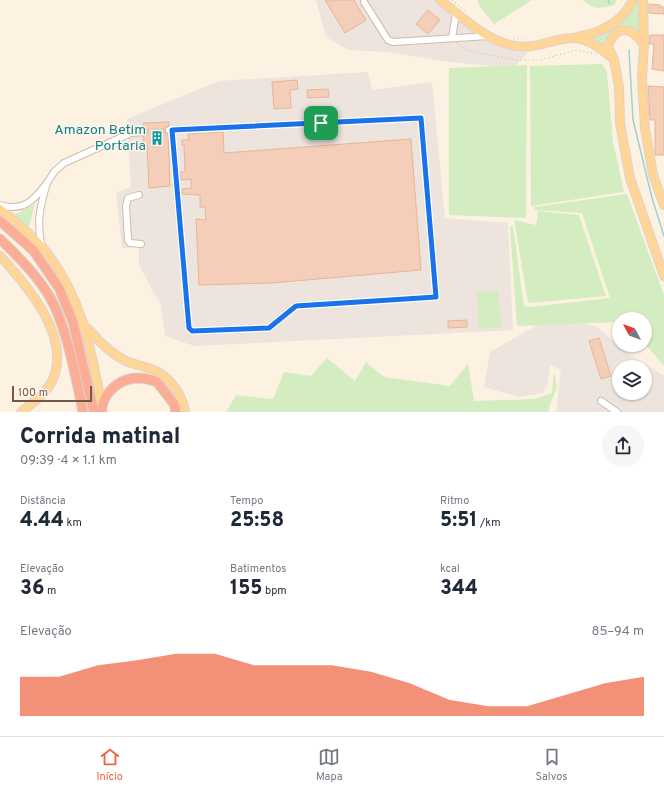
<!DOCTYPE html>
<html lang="pt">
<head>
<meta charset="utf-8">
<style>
  body { margin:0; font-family:Overpass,sans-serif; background:#f6f6f7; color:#1f2937; height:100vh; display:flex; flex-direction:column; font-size:15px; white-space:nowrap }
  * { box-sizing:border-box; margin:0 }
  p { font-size:13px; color:#747a83 }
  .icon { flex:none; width:22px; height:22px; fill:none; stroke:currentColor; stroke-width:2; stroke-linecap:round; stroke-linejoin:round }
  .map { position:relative; height:412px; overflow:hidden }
  .panel { display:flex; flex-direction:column; background:#fff; flex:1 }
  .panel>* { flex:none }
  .needle { width:26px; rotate:311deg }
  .controls { position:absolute; left:612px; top:312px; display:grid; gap:8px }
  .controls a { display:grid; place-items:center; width:40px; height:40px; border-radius:50%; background:#fff; box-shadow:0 1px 3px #0004; font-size:20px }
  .scale { position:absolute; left:12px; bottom:10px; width:80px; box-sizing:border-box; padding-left:4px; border:2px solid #765747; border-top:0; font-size:11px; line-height:14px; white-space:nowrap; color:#765747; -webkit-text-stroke:3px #fff6e9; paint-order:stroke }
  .pin { position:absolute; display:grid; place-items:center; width:34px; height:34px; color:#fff; margin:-17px; border-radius:8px; box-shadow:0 2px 6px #0006 }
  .round { display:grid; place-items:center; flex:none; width:42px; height:42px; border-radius:21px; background:#f6f6f7 }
  .overview { display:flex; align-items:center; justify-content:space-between; height:68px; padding:0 20px }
  h1 { font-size:22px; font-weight:800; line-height:30px }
  .stats { display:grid; grid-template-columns:repeat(3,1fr); gap:6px; height:68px; padding:4px 20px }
  .stats div { display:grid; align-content:center }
  .stats b { font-size:20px; font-weight:800 }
  .stats small { font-size:11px; font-weight:400 }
  .stats p { font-size:11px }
  .chart { height:112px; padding:8px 20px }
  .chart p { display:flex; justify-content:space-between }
  .chart svg { width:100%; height:72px; margin-top:4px; fill:#ef6240; opacity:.7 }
  .tab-bar { display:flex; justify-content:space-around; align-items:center; height:56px; border-top:1px solid #e0e1e3; background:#fff; font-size:11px; color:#747a83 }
  .tab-bar a { display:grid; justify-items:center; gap:2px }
  .tab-bar .selected { color:#ef6240 }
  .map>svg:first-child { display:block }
  .industrial { fill:#ece4dd; fill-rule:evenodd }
  .green { fill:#d3ecc0 }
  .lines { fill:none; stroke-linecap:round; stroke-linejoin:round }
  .stream { stroke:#9bd2da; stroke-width:1.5 }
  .building { fill:#f4ceb8; stroke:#e8b497 }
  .minor-tunnel { stroke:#dbcbbb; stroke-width:6; stroke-dasharray:6 3; stroke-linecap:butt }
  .minor-casing { stroke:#d1bbab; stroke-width:8 }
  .major-casing { stroke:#dbd3cf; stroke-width:10 }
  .highway-casing { stroke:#dbd3cf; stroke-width:11 }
  .path { stroke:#d9b29b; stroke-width:1; stroke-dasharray:1 3; stroke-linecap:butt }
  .minor { stroke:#fff; stroke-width:6 }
  .major { stroke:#ffd697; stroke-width:8 }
  .highway { stroke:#fbad95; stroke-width:9 }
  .route-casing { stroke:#fff; stroke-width:8 }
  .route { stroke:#1a73e8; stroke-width:5 }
  .labels { text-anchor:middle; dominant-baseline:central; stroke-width:3; stroke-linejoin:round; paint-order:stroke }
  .culture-label { font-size:14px; fill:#0d838f; stroke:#fff6e9; text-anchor:end }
</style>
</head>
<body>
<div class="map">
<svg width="664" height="412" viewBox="0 0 664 412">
  <rect width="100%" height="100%" fill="#fdf2e2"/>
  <path class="industrial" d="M316,0H435L469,29L513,51L528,53L513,68L450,62L388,52L348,50L326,37Z
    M368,72L372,90L432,82L445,218L508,223L513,330L194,346L165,336L161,305L139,265V247L122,248L116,193L131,187L127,119L219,81Z
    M548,319L596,326L628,353L664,376V412H556L561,370L550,365L547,386L543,393L519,397L484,387L490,352ZM619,367H645V393H619Z"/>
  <path class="green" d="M477,0H532L494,24L480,7Z
    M583,0H616L615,5C600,8 595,11 583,0Z
    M636,0H640L641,34L627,27L606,47L584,38L600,34Z
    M602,64L607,72L613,142L624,192L531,206L530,66Z
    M527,65L526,218L449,215V68Z
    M627,194L664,295V366L645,344V319H619V322L517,326L510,227L513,226L524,306L531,307L610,298L582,213L535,210L534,207Z
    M35,204L29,227L14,215Z
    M538,211L579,215L606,296L528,303L514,220L536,225Z
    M498,291L501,327L479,329L477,292Z
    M327,358L355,381L366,362L384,377L450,386L468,364L474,401L535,399L552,393L554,371L557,388L549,407V412H226L236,395L273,399L284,372L311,376Z"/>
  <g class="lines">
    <path class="stream" d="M608,0L609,3
      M629,50L633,120L652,198L664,236"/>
  </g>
  <path class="building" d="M325,0H354L366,20L345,33Z
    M649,4L660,5V7H664V14L649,13Z
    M428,10L440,20L428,34L416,24Z
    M650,35H664V71L652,69L654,44H649Z
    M297,80L298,89L290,90L291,108L274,109L272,82Z
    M648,86L664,87V155H655V120H650Z
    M328,89L329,97L308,98L307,90Z
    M169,122V126L165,127V130L168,134L170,186L149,188L147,145L144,146L143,136L147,134V131L143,128V123Z
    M223,132L224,153L411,139L421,270L272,283L199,285L196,219L206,220L205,207H200V195L182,194V189L191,188V179L181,180L180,172H185L184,145H182V140H189L188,134Z
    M467,320V327L448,328V321Z
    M599,338L611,376L601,379L589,341Z"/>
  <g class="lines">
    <path class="minor-tunnel" d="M143,132L169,130"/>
    <defs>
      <path id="minor" d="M364,2L388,40L393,42L489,36
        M452,38L456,13
        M169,130H172L421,118L436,297L296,306L269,328L192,331L189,328L172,130
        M47,183L54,172L64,163L131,133L143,132
        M139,195L128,198L126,206L128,240L130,243L141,244
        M0,205C24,212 34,200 47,183C40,207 36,222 42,247
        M601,401L617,412"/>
      <path id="major" d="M440,0C462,17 486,41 515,46C536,50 556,37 575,38C588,39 602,49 612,58
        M643,0L644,45L642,78L645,129L653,175L664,205
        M577,37C601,33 622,22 633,0
        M644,45C632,27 617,23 608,46L614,60L619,87L620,123L630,178L664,276
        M0,209C15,221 30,234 43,248C82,295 91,349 102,407
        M0,256C27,285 71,336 53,379C47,393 33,403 21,412
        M87,328C98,340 109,352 124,360C134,365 146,366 156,371C171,379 183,396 185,412"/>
      <path id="highway" d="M0,221L33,250L59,288L73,322L94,412
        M0,239C18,256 35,273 48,294C66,323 76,378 83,412
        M102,412C101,406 104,400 107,395C120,377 138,375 157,382L174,404L176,412"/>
    </defs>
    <use href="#minor" class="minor-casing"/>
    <use href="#major" class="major-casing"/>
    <use href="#highway" class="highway-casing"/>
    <path class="path" d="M452,0L465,11
      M514,38L523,40
      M456,43L468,51L516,60H539L577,50L596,54"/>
    <use href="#minor" class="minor"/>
    <use href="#major" class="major"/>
    <use href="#highway" class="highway"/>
  </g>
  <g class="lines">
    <defs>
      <path id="route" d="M421,118L436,297L296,306L269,328L192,331L189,328L172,130Z"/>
    </defs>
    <use href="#route" class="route-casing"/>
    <use href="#route" class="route"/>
  </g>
  <defs>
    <symbol id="building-bare" viewBox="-9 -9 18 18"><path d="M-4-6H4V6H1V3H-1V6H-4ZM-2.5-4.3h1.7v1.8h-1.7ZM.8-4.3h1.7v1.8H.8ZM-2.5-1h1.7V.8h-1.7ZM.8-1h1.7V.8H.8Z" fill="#0f9aa8" stroke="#fff6e9" stroke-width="2.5" paint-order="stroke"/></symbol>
  </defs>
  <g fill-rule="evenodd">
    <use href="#building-bare" x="147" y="128" width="20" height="20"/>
  </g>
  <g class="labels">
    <g class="culture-label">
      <text x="146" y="130">Amazon Betim<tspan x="146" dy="16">Portaria</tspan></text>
    </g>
  </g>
</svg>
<div class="controls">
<a><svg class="needle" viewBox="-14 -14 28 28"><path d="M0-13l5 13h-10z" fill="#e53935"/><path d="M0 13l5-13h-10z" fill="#747a83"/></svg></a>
<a><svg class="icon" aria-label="layers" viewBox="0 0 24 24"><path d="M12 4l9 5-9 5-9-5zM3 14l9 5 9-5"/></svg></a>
</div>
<div class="scale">100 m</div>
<div class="pin" style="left:321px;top:123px;background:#1e9e55"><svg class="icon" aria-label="arrive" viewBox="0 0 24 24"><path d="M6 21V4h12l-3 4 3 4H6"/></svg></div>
</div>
<section class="panel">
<div class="overview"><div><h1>Corrida matinal</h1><p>09:39 · 4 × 1.1 km</p></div><a class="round"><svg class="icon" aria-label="share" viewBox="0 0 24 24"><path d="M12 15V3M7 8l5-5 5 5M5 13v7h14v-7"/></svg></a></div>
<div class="stats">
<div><p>Distância</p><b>4.44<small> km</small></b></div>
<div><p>Tempo</p><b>25:58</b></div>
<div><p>Ritmo</p><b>5:51<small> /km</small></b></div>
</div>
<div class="stats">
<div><p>Elevação</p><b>36<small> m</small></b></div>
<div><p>Batimentos</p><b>155<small> bpm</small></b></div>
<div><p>kcal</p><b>344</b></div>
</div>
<div class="chart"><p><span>Elevação</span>85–94 m</p>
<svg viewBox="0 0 160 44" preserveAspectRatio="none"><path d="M0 44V20L10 20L20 13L30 10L40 6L50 6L60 13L70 13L80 13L90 17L100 24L110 34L120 38L130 38L140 31L150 24L160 20V44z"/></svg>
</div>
</section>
<nav class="tab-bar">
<a class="selected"><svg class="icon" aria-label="home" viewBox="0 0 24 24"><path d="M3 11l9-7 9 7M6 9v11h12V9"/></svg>Início</a>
<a><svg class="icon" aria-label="map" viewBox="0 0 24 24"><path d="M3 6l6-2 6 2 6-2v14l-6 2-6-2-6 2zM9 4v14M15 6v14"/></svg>Mapa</a>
<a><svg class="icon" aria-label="saved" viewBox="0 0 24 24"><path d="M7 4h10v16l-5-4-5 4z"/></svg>Salvos</a>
</nav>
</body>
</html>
